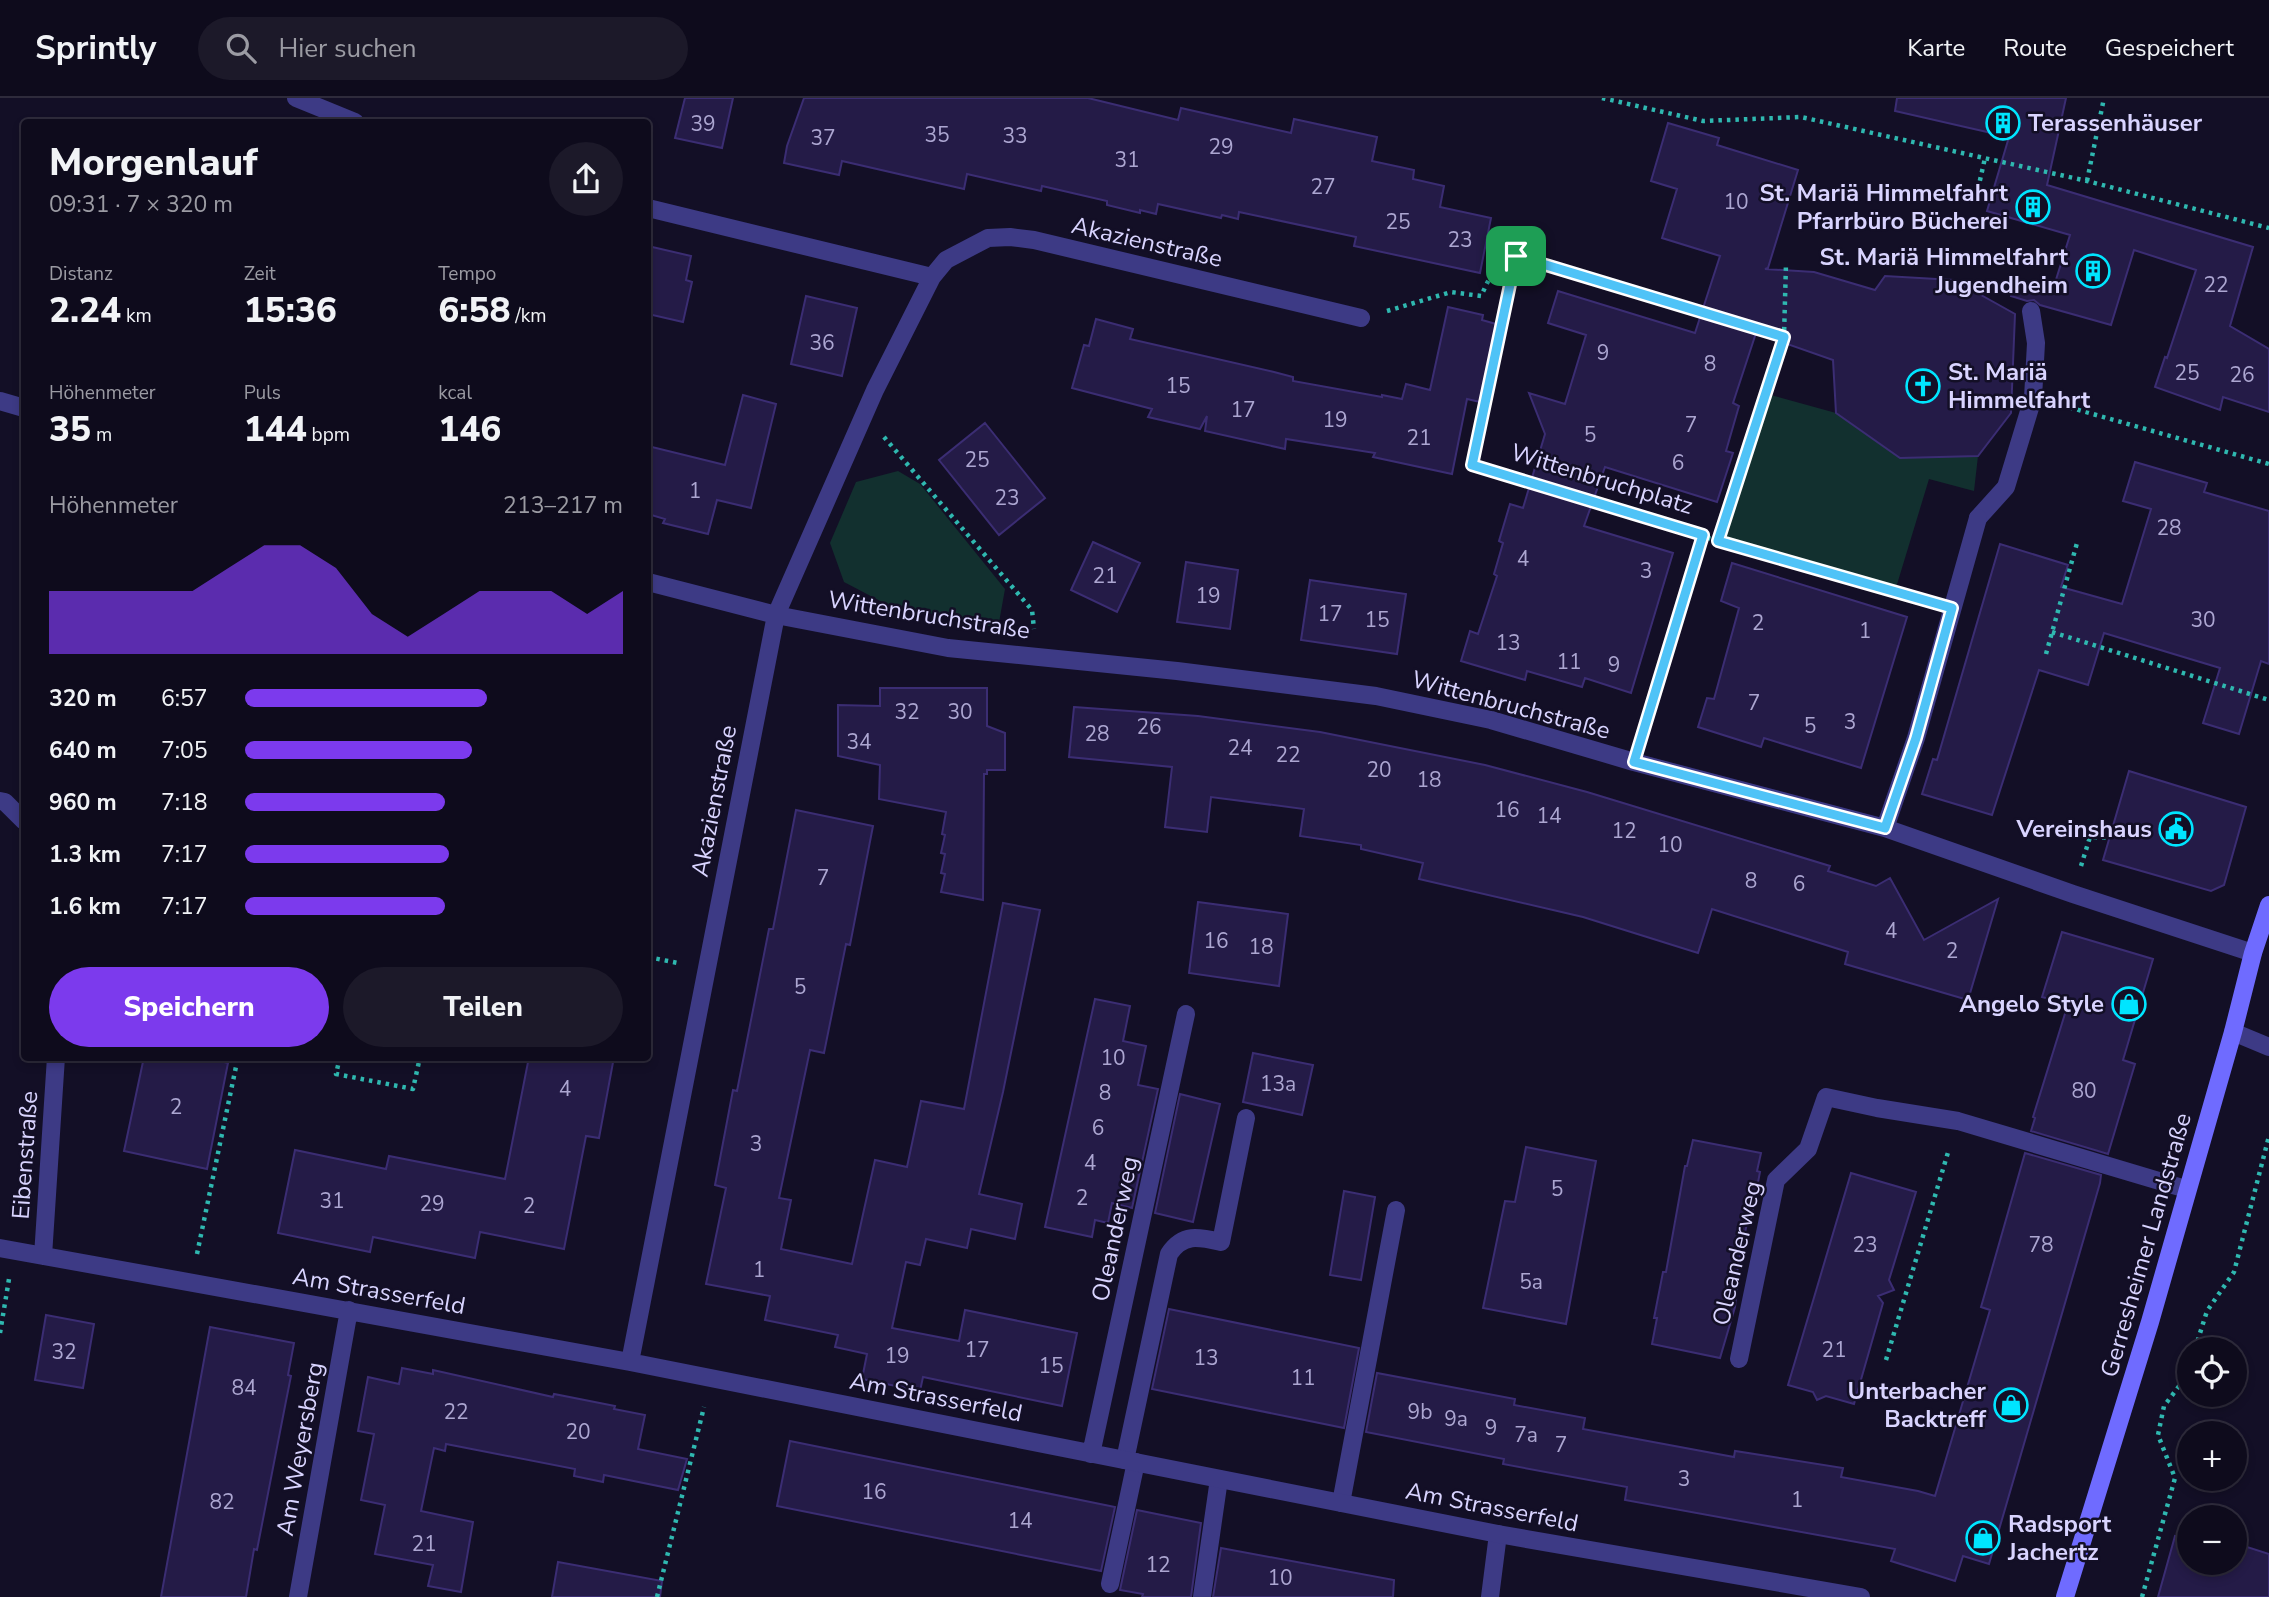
<!DOCTYPE html>
<html lang="de">
<head>
<meta charset="utf-8">
<style>
  body { margin:0; font-family:"Nunito Sans",sans-serif; background:#1c1929; color:#f1f3f6; height:100vh; display:flex; flex-direction:column; font-size:26px; white-space:nowrap }
  * { box-sizing:border-box; margin:0 }
  p { font-size:23px; color:#9b9ba3 }
  .icon { flex:none; width:38px; height:38px; fill:none; stroke:currentColor; stroke-width:2; stroke-linecap:round; stroke-linejoin:round }
  .map { position:relative; flex:1; overflow:hidden }
  .sheet { position:absolute; left:21px; top:21px; width:630px; height:942px; display:flex; flex-direction:column; background:#0e0b1c; border-radius:7px; box-shadow:0 4px 10px #0003,0 0 0 2px #2e2b3b }
  .sheet>* { flex:none }
  .buttons { position:absolute; left:2177px; top:1239px; display:grid; gap:14px }
  .buttons a { display:grid; place-items:center; width:70px; height:70px; border-radius:50%; background:#0e0b1c; box-shadow:0 4px 10px #0003,0 0 0 2px #2e2b3b; font-size:35px }
  .pin { position:absolute; display:grid; place-items:center; width:60px; height:60px; color:#fff; margin:-30px; border-radius:14px; box-shadow:0 4px 10px #0006 }
  .round { display:grid; place-items:center; flex:none; width:74px; height:74px; border-radius:37px; background:#1c1929 }
  .head { display:flex; align-items:center; justify-content:space-between; height:119px; padding:0 28px }
  h1 { font-size:38px; font-weight:800; line-height:52px }
  .metrics { display:grid; grid-template-columns:repeat(3,1fr); gap:10px; height:119px; padding:7px 28px }
  .metrics div { display:grid; align-content:center }
  .metrics b { font-size:35px; font-weight:800 }
  .metrics small { font-size:19px; font-weight:400 }
  .metrics p { font-size:19px }
  .chart { height:196px; padding:14px 28px }
  .chart p { display:flex; justify-content:space-between }
  .chart svg { width:100%; height:126px; margin-top:7px; fill:#7c3aed; opacity:.7 }
  .cta { display:flex; gap:14px; margin-top:auto; padding:14px 28px }
  .cta a { flex:1; height:80px; border-radius:42px; background:#7c3aed; color:#fff; font-size:28px; font-weight:800; line-height:80px; text-align:center }
  .cta a+a { background:#1c1929; color:#f1f3f6 }
  ul { padding:0 28px; list-style:none; font-size:23px }
  li { display:grid; grid-template-columns:112px 84px 1fr; align-items:center; height:52px }
  li i { height:18px; border-radius:9px; background:#7c3aed }
  header { display:flex; align-items:center; gap:42px; box-sizing:border-box; height:98px; padding:0 35px; background:#0e0b1c; border-bottom:2px solid #2e2b3b }
  header strong { font-size:33px }
  nav { display:flex; gap:38px; margin-inline-start:auto; font-size:24px }
  .search { width:490px; height:63px; background:#1c1929; display:flex; align-items:center; gap:18px; box-sizing:border-box; padding:0 24px; border-radius:38px; color:#9b9ba3; font-size:26px }
  .map>svg:first-child { display:block }
  .green { fill:#12302f }
  .building { fill:#241b47; stroke:#3b2d73; stroke-width:2 }
  .lines { fill:none; stroke-linecap:round; stroke-linejoin:round }
  .path { stroke:#2fb8b0; stroke-width:4.5; stroke-dasharray:3.5 5; stroke-linecap:butt }
  .lane { stroke:#3d3a85; stroke-width:18 }
  .street { stroke:#3d3a85; stroke-width:18 }
  .secondary { stroke:#6f6bff; stroke-width:18 }
  .route-casing { stroke:#fff; stroke-width:14 }
  .route { stroke:#4fc3f7; stroke-width:9 }
  .labels { text-anchor:middle; dominant-baseline:central; stroke-width:5; stroke-linejoin:round; paint-order:stroke }
  .number-label { font-size:21px; fill:#aca6d1 }
  .poi-label { font-size:24px; font-weight:bold; fill:#d9d4ff; stroke:#130f26; text-anchor:end }
  .street-label { font-size:24px; fill:#d9d4ff; stroke:#130f26 }
</style>
</head>
<body>
<header>
<strong>Sprintly</strong>
<div class="search"><svg class="icon" aria-label="search" viewBox="0 0 24 24"><circle cx="10" cy="10" r="6"/><path d="M15 15l6 6"/></svg>Hier suchen</div>
<nav><a>Karte</a><a>Route</a><a>Gespeichert</a></nav>
</header>
<div class="map">
<svg width="2269" height="1499" viewBox="0 0 2269 1499">
  <rect width="100%" height="100%" fill="#130f26"/>
  <path class="green" d="M1767,296L1836,315L1900,360L1978,358L1974,393L1929,381L1895,493L1721,440Z
    M898,373L920,386L1005,491L998,530L886,506L844,484L830,445L856,384Z"/>
  <path class="building" d="M685,0H733L722,50L675,40Z
    M804,0H1088L1178,22L1181,10L1291,35L1294,21L1377,39L1372,63L1414,72L1413,81L1444,88L1440,109L1491,120L1480,175L1354,148L1356,139L1239,114L1238,121L1222,117L1221,120L1158,106L1156,116L1140,112V115L1107,107V103L1042,88L1041,93L967,76L964,91L842,63L839,77L784,65L787,48Z
    M1897,0H2066L2047,87L2253,149L2230,228L2269,251V314L2223,299L2220,312L2155,289L2165,259L2167,260L2196,172L2134,152L2111,227L2040,207L2034,202L2027,203L2011,198L2013,185L2054,188L2070,137L1987,113L2009,39L1895,13Z
    M1668,25L1719,40L1717,47L1798,72L1768,170L1765,171L1814,174L1875,192L1885,178L1954,182L2015,216L2011,315L1978,358L1900,360L1836,315L1833,262L1756,235L1733,305L1739,308L1726,353L1733,355L1717,404L1605,369L1584,428L1673,455L1631,595L1585,580L1582,589L1527,573L1525,582L1461,563L1470,533L1478,536L1497,478L1494,476L1503,445L1499,443L1510,406L1523,410L1545,336L1529,295L1565,306L1586,237L1548,225L1558,193L1695,235L1720,158L1662,140L1677,91L1651,83Z
    M648,148L691,158L686,182L692,184L683,224L648,216Z
    M806,198L857,210L842,278L791,266Z
    M1448,209L1483,217L1482,222L1496,226L1480,304L1467,301L1452,376L1373,359L1375,355L1286,341L1285,351L1205,333L1207,318L1200,331L1148,319L1152,311L1072,290L1084,247L1089,248L1096,221L1133,231L1130,241L1274,274L1293,279V283L1382,299V297L1402,301L1406,286L1430,292Z
    M743,297L776,306L751,410L717,402L708,436L663,425L665,421L648,416V348L725,367Z
    M985,325L1045,400L999,437L939,362Z
    M2135,364L2207,385L2204,394L2269,413V566L2261,563L2239,636L2203,625L2220,570L2104,535L2088,587L2039,572L1992,717L1922,696L1933,661L1937,662L2000,446L2068,467L2061,489L2122,506L2151,411L2123,403Z
    M1093,444L1140,465L1117,514L1071,492Z
    M1186,464L1238,472L1230,531L1177,524Z
    M1732,465L1907,519L1861,670L1764,640L1761,649L1698,629L1707,600L1714,601L1739,510L1721,503Z
    M1310,482L1406,496L1397,556L1301,542Z
    M880,590H987V628L1005,635V672H987V676H984L983,802L941,794L945,776L941,775L945,756L941,755L945,737L942,736L946,714L879,701L880,667L838,658V607L880,608Z
    M1074,609L1198,618L1320,634L1485,667L1587,694L1830,768L1828,773L1876,788L1890,780L1924,842L1998,801L1968,902L1845,866L1848,854L1712,811L1698,855L1583,819L1419,781L1423,765L1361,751V747L1300,738L1304,711L1211,699L1207,734L1165,729L1172,669L1069,659Z
    M2129,673L2246,709L2224,787L2211,793L2103,762Z
    M796,712L873,728L850,847L846,846L824,955L810,952L779,1100L791,1102L781,1151L852,1166L875,1062L907,1069L921,1003L964,1011L1003,805L1040,812L1003,994L979,1096L1022,1106L1015,1141L971,1131L967,1150L926,1141L920,1167L906,1164L892,1230L959,1243L965,1212L1077,1235L1062,1308L923,1279L920,1293L862,1281L867,1256L835,1249L838,1237L765,1222L770,1198L706,1186L726,1090L715,1087L733,992L737,993L769,831H773Z
    M1198,804L1288,816L1279,888L1189,875Z
    M2062,834L2153,861L2123,962L2135,966L2108,1056L2031,1033L2035,1020L2033,1019L2068,906L2042,899Z
    M1095,901L1130,908L1123,943L1146,948L1138,987L1158,991L1132,1110L1112,1105L1108,1125L1095,1122L1092,1139L1045,1129Z
    M1253,955L1313,967L1302,1017L1243,1004Z
    M144,959H205L228,965L207,1071L124,1053Z
    M529,959H614L599,1040L586,1038L564,1151L480,1134L475,1160L373,1139L370,1154L278,1135L295,1052L386,1071L389,1058L505,1081Z
    M1180,996L1220,1006L1193,1124L1155,1115Z
    M1693,1042L1761,1055L1757,1073L1760,1074L1750,1126L1747,1125L1734,1189L1737,1190L1735,1209L1720,1260L1652,1246L1657,1220H1654L1663,1174H1666L1685,1068H1687Z
    M1526,1049L1596,1063L1566,1226L1483,1210L1505,1103L1515,1104Z
    M2025,1055L2101,1077L2100,1085L1989,1466L1963,1458L1955,1483L1891,1463L1895,1451L1625,1402L1627,1389L1503,1366L1504,1361L1366,1334L1377,1275L1515,1301L1514,1307L1585,1320L1583,1331L1734,1359L1735,1353L1843,1370L1841,1379L1918,1393L1935,1398L1990,1212L1981,1209Z
    M1851,1075L1916,1094L1889,1182L1894,1192L1878,1198L1883,1205L1854,1306L1826,1298L1817,1302L1813,1294L1788,1287Z
    M1344,1093L1375,1099L1361,1182L1330,1177Z
    M1169,1211L1359,1250L1344,1330L1152,1291Z
    M46,1217L94,1226L83,1290L35,1282Z
    M210,1229L294,1245L288,1277L291,1278L286,1303L257,1452L254,1451L246,1499H161Z
    M402,1270L433,1276V1272L553,1299L554,1296L615,1308L614,1311L645,1317L638,1351L687,1361L678,1392L604,1377L603,1384L574,1378L575,1371L446,1346L445,1353L434,1350L421,1413L473,1424L461,1494L428,1488L433,1467L375,1456L385,1407L361,1402L374,1336L358,1333L368,1279L399,1286Z
    M790,1343L1115,1409L1101,1473L777,1408Z
    M1137,1412L1201,1425L1191,1499H1142L1143,1496L1120,1492Z
    M2175,1438L2189,1442V1465H2235V1445L2269,1456V1499H2158Z
    M1221,1450L1394,1482L1393,1499H1213Z
    M558,1464L662,1483L660,1499H552Z"/>
  <g class="lines">
    <path class="path" d="M1602,0L1703,23L1801,19L2087,83L2269,130
      M2087,83L2104,0
      M1978,91L1985,60
      M1387,213L1451,194L1481,198L1491,177L1502,132
      M1784,239L1516,158L1472,367L1718,443L1924,502
      M2061,307L2269,366
      M884,339L1032,512L1034,531
      M1718,443L1784,239L1786,165
      M2052,534L2269,602
      M2046,556L2077,445
      M1642,637L1703,437
      M2081,768L2090,739L2109,740
      M648,859L678,865
      M340,959L336,976L413,991L420,959
      M197,1156L238,959
      M0,1235L9,1181
      M2195,1251L2207,1213L2234,1174L2269,1038
      M1886,1262L1949,1051
      M657,1499L704,1309
      M2142,1499L2175,1380L2158,1337L2164,1308L2186,1279L2189,1268"/>
    <path class="lane" d="M1978,420L2006,389L2033,300L2036,245L2031,213
      M0,703L5,704L24,723
      M2233,934L2269,949
      M1125,1362L1169,1156C1183,1135 1199,1139 1221,1144L1246,1020
      M1341,1405L1396,1112
      M1110,1486L1136,1364
      M1202,1499L1219,1381
      M1490,1499L1498,1436"/>
    <path class="street" d="M296,0L355,24
      M648,110L932,179
      M0,303L24,310
      M648,484L776,517L948,550L1177,573L1376,598L1491,622L1634,664L1885,730L2073,796L2253,855
      M1885,730L1916,640L1978,420
      M0,1150L630,1264L1498,1436L1861,1499
      M43,1158L56,959
      M1739,1261L1776,1082L1808,1051L1826,999L1877,1010L1958,1023L2186,1091
      M630,1264L776,517L875,292L932,179L946,162L988,140L1010,139L1034,142L1361,220
      M1091,1356L1186,916
      M298,1499L349,1212"/>
    <path class="secondary" d="M2065,1499L2150,1224L2233,934L2253,855L2269,807"/>
  </g>
  <g class="lines">
    <defs>
      <path id="route" d="M1516,158L1784,239L1718,443L1952,510L1916,640L1885,730L1634,664L1703,437L1472,367Z"/>
    </defs>
    <use href="#route" class="route-casing"/>
    <use href="#route" class="route"/>
  </g>
  <defs>
    <symbol id="building-ring" viewBox="-11 -11 22 22"><circle r="9.5" fill="#130f26" stroke="#00e5ff" stroke-width="1.5"/><path d="M-4-6H4V6H1V3H-1V6H-4ZM-2.5-4.3h1.7v1.8h-1.7ZM.8-4.3h1.7v1.8H.8ZM-2.5-1h1.7V.8h-1.7ZM.8-1h1.7V.8H.8Z" fill="#00e5ff"/></symbol>
    <symbol id="church-ring" viewBox="-11 -11 22 22"><circle r="9.5" fill="#130f26" stroke="#00e5ff" stroke-width="1.5"/><path d="M-1.2-6h2.4v3.5h3.3v2.4h-3.3V6h-2.4V-.1h-3.3v-2.4h3.3Z" fill="#00e5ff"/></symbol>
    <symbol id="civic-ring" viewBox="-11 -11 22 22"><circle r="9.5" fill="#130f26" stroke="#00e5ff" stroke-width="1.5"/><path d="M-.6-6.5H3V-4.5H.6V-3L4-1V1h2V6H-6V1h2V-1L-.6-3ZM-1.2 2.5V6h2.4V2.5Z" fill="#00e5ff"/></symbol>
    <symbol id="shop-ring" viewBox="-11 -11 22 22"><circle r="9.5" fill="#130f26" stroke="#00e5ff" stroke-width="1.5"/><path d="M-5-2.5h2.3a2.7 3.5 0 0 1 5.4 0H5L5.5 6h-11ZM-1.5-2.5h3a1.5 2.3 0 0 0-3 0Z" fill="#00e5ff"/></symbol>
  </defs>
  <g fill-rule="evenodd">
    <use href="#building-ring" x="1984" y="6" width="38" height="38"/>
    <use href="#building-ring" x="2014" y="90" width="38" height="38"/>
    <use href="#building-ring" x="2074" y="154" width="38" height="38"/>
    <use href="#church-ring" x="1904" y="269" width="38" height="38"/>
    <use href="#civic-ring" x="2157" y="712" width="38" height="38"/>
    <use href="#shop-ring" x="2110" y="887" width="38" height="38"/>
    <use href="#shop-ring" x="1992" y="1288" width="38" height="38"/>
    <use href="#shop-ring" x="1964" y="1421" width="38" height="38"/>
  </g>
  <g class="labels">
    <g class="number-label">
      <text x="703" y="26">39</text>
      <text x="937" y="37">35</text>
      <text x="1015" y="38">33</text>
      <text x="823" y="40">37</text>
      <text x="1221" y="49">29</text>
      <text x="1127" y="62">31</text>
      <text x="1323" y="89">27</text>
      <text x="1736" y="104">10</text>
      <text x="1398" y="124">25</text>
      <text x="1460" y="142">23</text>
      <text x="2216" y="187">22</text>
      <text x="822" y="245">36</text>
      <text x="1603" y="255">9</text>
      <text x="1710" y="266">8</text>
      <text x="2187" y="275">25</text>
      <text x="2242" y="277">26</text>
      <text x="1178" y="288">15</text>
      <text x="1243" y="312">17</text>
      <text x="1335" y="322">19</text>
      <text x="1691" y="327">7</text>
      <text x="1590" y="337">5</text>
      <text x="1419" y="340">21</text>
      <text x="977" y="362">25</text>
      <text x="1678" y="365">6</text>
      <text x="695" y="393">1</text>
      <text x="1007" y="400">23</text>
      <text x="2169" y="430">28</text>
      <text x="1523" y="461">4</text>
      <text x="1646" y="473">3</text>
      <text x="1105" y="478">21</text>
      <text x="1208" y="498">19</text>
      <text x="1330" y="516">17</text>
      <text x="1377" y="522">15</text>
      <text x="2203" y="522">30</text>
      <text x="1758" y="525">2</text>
      <text x="1865" y="533">1</text>
      <text x="1508" y="545">13</text>
      <text x="1569" y="564">11</text>
      <text x="1614" y="567">9</text>
      <text x="1754" y="605">7</text>
      <text x="907" y="614">32</text>
      <text x="960" y="614">30</text>
      <text x="1850" y="624">3</text>
      <text x="1810" y="628">5</text>
      <text x="1149" y="629">26</text>
      <text x="1097" y="636">28</text>
      <text x="859" y="644">34</text>
      <text x="1240" y="650">24</text>
      <text x="1288" y="657">22</text>
      <text x="1379" y="672">20</text>
      <text x="1429" y="682">18</text>
      <text x="1507" y="712">16</text>
      <text x="1549" y="718">14</text>
      <text x="1624" y="733">12</text>
      <text x="1670" y="747">10</text>
      <text x="823" y="780">7</text>
      <text x="1751" y="783">8</text>
      <text x="1799" y="786">6</text>
      <text x="1891" y="833">4</text>
      <text x="1216" y="843">16</text>
      <text x="1261" y="849">18</text>
      <text x="1952" y="853">2</text>
      <text x="800" y="889">5</text>
      <text x="1113" y="960">10</text>
      <text x="1278" y="986">13a</text>
      <text x="565" y="991">4</text>
      <text x="2084" y="993">80</text>
      <text x="1105" y="995">8</text>
      <text x="176" y="1009">2</text>
      <text x="1098" y="1030">6</text>
      <text x="756" y="1046">3</text>
      <text x="1090" y="1065">4</text>
      <text x="1557" y="1091">5</text>
      <text x="1082" y="1100">2</text>
      <text x="332" y="1103">31</text>
      <text x="432" y="1106">29</text>
      <text x="529" y="1108">2</text>
      <text x="1865" y="1147">23</text>
      <text x="2041" y="1147">78</text>
      <text x="759" y="1172">1</text>
      <text x="1531" y="1184">5a</text>
      <text x="977" y="1252">17</text>
      <text x="1834" y="1252">21</text>
      <text x="64" y="1254">32</text>
      <text x="897" y="1258">19</text>
      <text x="1206" y="1260">13</text>
      <text x="1051" y="1268">15</text>
      <text x="1303" y="1280">11</text>
      <text x="244" y="1290">84</text>
      <text x="456" y="1314">22</text>
      <text x="1420" y="1314">9b</text>
      <text x="1456" y="1321">9a</text>
      <text x="1491" y="1330">9</text>
      <text x="578" y="1334">20</text>
      <text x="1526" y="1337">7a</text>
      <text x="1561" y="1347">7</text>
      <text x="1684" y="1381">3</text>
      <text x="874" y="1394">16</text>
      <text x="1797" y="1402">1</text>
      <text x="222" y="1404">82</text>
      <text x="1020" y="1423">14</text>
      <text x="424" y="1446">21</text>
      <text x="1158" y="1467">12</text>
      <text x="1280" y="1480">10</text>
    </g>
    <g class="poi-label">
      <text x="2028" y="25" text-anchor="start">Terassenhäuser</text>
      <text x="2008" y="95">St. Mariä Himmelfahrt<tspan x="2008" dy="28">Pfarrbüro Bücherei</tspan></text>
      <text x="2068" y="159">St. Mariä Himmelfahrt<tspan x="2068" dy="28">Jugendheim</tspan></text>
      <text x="1948" y="274" text-anchor="start">St. Mariä<tspan x="1948" dy="28">Himmelfahrt</tspan></text>
      <text x="2152" y="731">Vereinshaus</text>
      <text x="2104" y="906">Angelo Style</text>
      <text x="1986" y="1293">Unterbacher<tspan x="1986" dy="28">Backtreff</tspan></text>
      <text x="2008" y="1426" text-anchor="start">Radsport<tspan x="2008" dy="28">Jachertz</tspan></text>
    </g>
    <g class="street-label">
      <text transform="translate(1147 144) rotate(13)">Akazienstraße</text>
      <text transform="translate(1602 381) rotate(17)">Wittenbruchplatz</text>
      <text transform="translate(929 517) rotate(9)">Wittenbruchstraße</text>
      <text transform="translate(1511 607) rotate(15)">Wittenbruchstraße</text>
      <text transform="translate(714 703) rotate(-79)">Akazienstraße</text>
      <text transform="translate(25 1057) rotate(-86)">Eibenstraße</text>
      <text transform="translate(1115 1131) rotate(-78)">Oleanderweg</text>
      <text transform="translate(2146 1147) rotate(-74)">Gerresheimer Landstraße</text>
      <text transform="translate(1737 1155) rotate(-77)">Oleanderweg</text>
      <text transform="translate(379 1193) rotate(10)">Am Strasserfeld</text>
      <text transform="translate(936 1299) rotate(11)">Am Strasserfeld</text>
      <text transform="translate(300 1351) rotate(-80)">Am Weyersberg</text>
      <text transform="translate(1492 1409) rotate(11)">Am Strasserfeld</text>
    </g>
  </g>
</svg>
<div class="buttons">
<a><svg class="icon" aria-label="locate" viewBox="0 0 24 24"><circle cx="12" cy="12" r="6"/><path d="M12 2v4M12 18v4M2 12h4M18 12h4"/></svg></a>
<a>+</a>
<a>−</a>
</div>
<div class="pin" style="left:1516px;top:158px;background:#1e9e55"><svg class="icon" aria-label="arrive" viewBox="0 0 24 24"><path d="M6 21V4h12l-3 4 3 4H6"/></svg></div>
<section class="sheet">
<div class="head"><div><h1>Morgenlauf</h1><p>09:31 · 7 × 320 m</p></div><a class="round"><svg class="icon" aria-label="share" viewBox="0 0 24 24"><path d="M12 15V3M7 8l5-5 5 5M5 13v7h14v-7"/></svg></a></div>
<div class="metrics">
<div><p>Distanz</p><b>2.24<small> km</small></b></div>
<div><p>Zeit</p><b>15:36</b></div>
<div><p>Tempo</p><b>6:58<small> /km</small></b></div>
</div>
<div class="metrics">
<div><p>Höhenmeter</p><b>35<small> m</small></b></div>
<div><p>Puls</p><b>144<small> bpm</small></b></div>
<div><p>kcal</p><b>146</b></div>
</div>
<div class="chart"><p><span>Höhenmeter</span>213–217 m</p>
<svg viewBox="0 0 160 44" preserveAspectRatio="none"><path d="M0 44V22L10 22L20 22L30 22L40 22L50 14L60 6L70 6L80 14L90 30L100 38L110 30L120 22L130 22L140 22L150 30L160 22V44z"/></svg>
</div>
<ul>
<li><b>320 m</b>6:57<i style="width:64%"></i></li>
<li><b>640 m</b>7:05<i style="width:60%"></i></li>
<li><b>960 m</b>7:18<i style="width:53%"></i></li>
<li><b>1.3 km</b>7:17<i style="width:54%"></i></li>
<li><b>1.6 km</b>7:17<i style="width:53%"></i></li>
</ul>
<div class="cta"><a>Speichern</a><a>Teilen</a></div>
</section>
</div>
</body>
</html>
